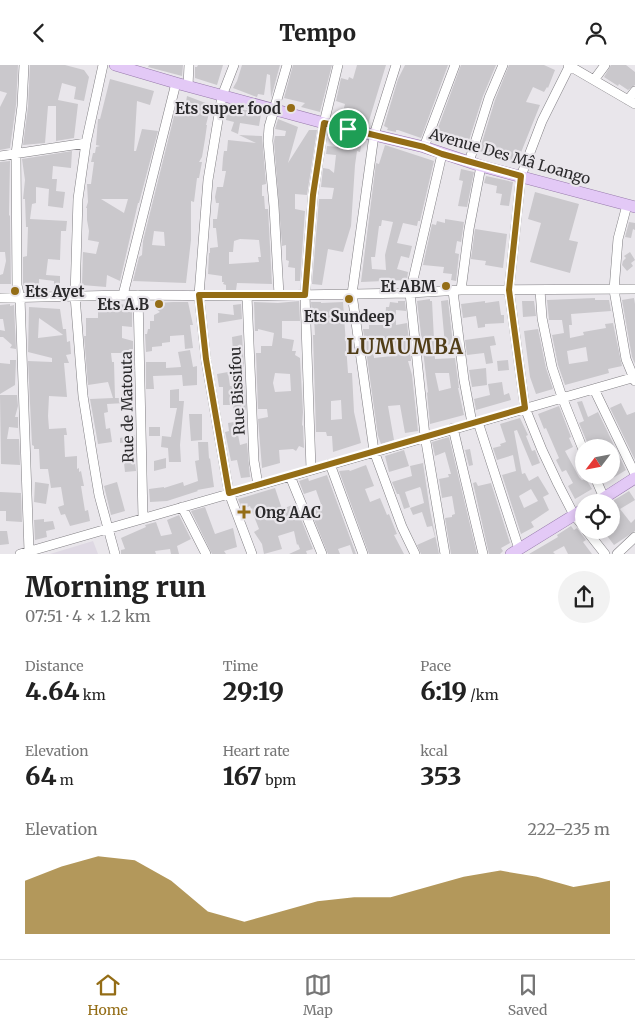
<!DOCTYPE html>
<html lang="en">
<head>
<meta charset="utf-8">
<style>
  body { margin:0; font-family:Merriweather,serif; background:#f2f2f2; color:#222; height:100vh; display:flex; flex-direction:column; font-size:19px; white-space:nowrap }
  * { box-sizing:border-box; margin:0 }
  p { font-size:16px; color:#767676 }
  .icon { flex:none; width:28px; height:28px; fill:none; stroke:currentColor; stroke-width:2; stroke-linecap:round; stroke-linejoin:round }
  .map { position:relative; height:489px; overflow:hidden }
  .panel { display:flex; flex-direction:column; background:#fff; flex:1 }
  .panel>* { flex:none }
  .needle { width:32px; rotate:238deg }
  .tools { position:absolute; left:575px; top:374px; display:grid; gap:10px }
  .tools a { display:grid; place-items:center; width:45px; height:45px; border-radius:50%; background:#fff; box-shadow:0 2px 8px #0003; font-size:25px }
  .pin { position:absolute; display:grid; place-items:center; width:42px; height:42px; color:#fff; margin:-21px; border:2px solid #fff; border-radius:50%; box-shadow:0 1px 5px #0007 }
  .round { display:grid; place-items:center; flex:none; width:52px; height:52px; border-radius:26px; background:#f2f2f2 }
  .head { display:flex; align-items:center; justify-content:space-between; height:85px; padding:0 25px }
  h1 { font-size:28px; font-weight:800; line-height:38px }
  .metrics { display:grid; grid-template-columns:repeat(3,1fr); gap:8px; height:85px; padding:5px 25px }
  .metrics div { display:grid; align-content:center }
  .metrics b { font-size:25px; font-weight:800 }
  .metrics small { font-size:14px; font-weight:400 }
  .metrics p { font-size:14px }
  .chart { height:140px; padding:10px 25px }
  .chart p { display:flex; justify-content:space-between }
  .chart svg { width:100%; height:90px; margin-top:5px; fill:#946d16; opacity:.7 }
  header { display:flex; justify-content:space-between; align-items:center; height:65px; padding:0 25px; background:#fff; font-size:22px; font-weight:800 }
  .dock { display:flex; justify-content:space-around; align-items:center; height:70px; border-top:1px solid #e0e0e0; background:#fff; font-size:14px; color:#767676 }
  .dock a { display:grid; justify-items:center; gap:2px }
  .dock .current { color:#946d16 }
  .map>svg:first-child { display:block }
  .built { fill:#ded8e3 }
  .building { fill:#cac8cc; fill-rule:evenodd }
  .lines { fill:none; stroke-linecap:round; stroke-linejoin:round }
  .minor-casing { stroke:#817f83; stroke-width:10 }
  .major-casing { stroke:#977aab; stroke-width:12 }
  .minor { stroke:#fff; stroke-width:9 }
  .major { stroke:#e3c9f6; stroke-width:11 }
  .route-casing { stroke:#fff; stroke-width:10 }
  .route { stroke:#946d16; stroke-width:6 }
  .poi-dot { fill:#946d16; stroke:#e9e6eb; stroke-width:2 }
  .labels { text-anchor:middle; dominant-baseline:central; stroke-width:4.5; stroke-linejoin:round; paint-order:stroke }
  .poi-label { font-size:15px; font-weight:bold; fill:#2b2a2c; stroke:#e9e6eb; text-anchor:end }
  .street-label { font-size:15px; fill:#2b2a2c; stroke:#e9e6eb }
  .district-label { font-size:20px; font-weight:bold; letter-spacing:1px; fill:#503d17; stroke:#e9e6eb }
</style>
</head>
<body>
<header><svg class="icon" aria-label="back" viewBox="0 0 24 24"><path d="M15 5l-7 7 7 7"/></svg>Tempo<svg class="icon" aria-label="person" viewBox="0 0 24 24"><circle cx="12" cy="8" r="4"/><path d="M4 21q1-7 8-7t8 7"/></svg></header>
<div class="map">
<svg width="635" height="489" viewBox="0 0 635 489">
  <rect width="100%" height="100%" fill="#e9e6eb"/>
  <path class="built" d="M93,476L98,489H50Z"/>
  <path class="building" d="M0,0H18L16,40L10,83L0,85V42L7,28L0,26Z
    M30,0H65L84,5L89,12L84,36L74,34L76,22L62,18L58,35L78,39L74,73L56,76V41H48L45,78L23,80L28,42Z
    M149,0H183L182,11L148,2Z
    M198,0H223L217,20L195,13V2H197Z
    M242,0H280L271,33L270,10L267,9L264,30L258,29L257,32L233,23L237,16Z
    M293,0H332L320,47L301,42L305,38L284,33Z
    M357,0H386L368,59L342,50L345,39L336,36L341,13L348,15L349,12L353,14Z
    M405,0H448L421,73L398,65H396V67L387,65L388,63L384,61L398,14Z
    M461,0H496L483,31L466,85L434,74Z
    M509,0H544L555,5L548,23L547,22L544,27L533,22L526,37L540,40L520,90L514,88L512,96L482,87H479L495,35Z
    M611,0H626L635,7V20L628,25L619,19L618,21L604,12Z
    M110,14L154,26L150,40L137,36L134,86H136L142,64L158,66L139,138H138L120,216L107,210L106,222L82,220L83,187L96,189L99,177L88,175L89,166L87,155V143H86L88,137L87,119H91L94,97H91L93,88H95L96,82L100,81L96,80L98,54H100ZM101,134H128L124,148Z
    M187,31L211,40L206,60H207L205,74L202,92L199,97H202L199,113H197L194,137L191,136V175L186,218L133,216L139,192L142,190L143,176L178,35L186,37ZM154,166L164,167L165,181L152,180Z
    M228,40L261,49L259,61L240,58L238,69L231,66L234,57L226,55Z
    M278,54L298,62L288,98L309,65H317L307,130L295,129V144L305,146L300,216H295V203L288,202L289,196L286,195V180L282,181L274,76L275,71H285L286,66L275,64Z
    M239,70L262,71L266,119L262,120V131H264L265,144H268L272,219L237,218L236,225H226V220L223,219L224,217H222V211L208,209L209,188H210V183L218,182L216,163H213V154H217L219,138H216L215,132L217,122H223L226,106H222L223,93L224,86H227L228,75L256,78ZM240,174L259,175L261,192H258L259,197L229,199V187H233L234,176Z
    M341,72L362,76L360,87L357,86L355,100L351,161L343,187L328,184L322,220L312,219L319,134H332L334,123L321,122L323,103L329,104L334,108L336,90L326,89L327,81L338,82Z
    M385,80L434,96L420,156H418L417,161L403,158L397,178L412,181L409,193L401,191L397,204L408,207L407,215L361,217L376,98L379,99ZM382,155L393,157L385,190L386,205L372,204L371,192H375L379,161H381Z
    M72,86L71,103L53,101L52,114H57L56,126L65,127L63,143L48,141L49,124L36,122V138L32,139L30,154L67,156L66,166H61L60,195L48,194L46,210L60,211V222L54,221V216L39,214V220H23V192L27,191L28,162H26L25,134H23L25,115L22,94Z
    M10,96L9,150L10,151L11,219H0V210L3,209L6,196L5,187H0V97Z
    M461,104L474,107L467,142L458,141L463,116L459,115Z
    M486,111L513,117L509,141L500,140L502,129L496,128L497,121L484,118Z
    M535,127L579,139L569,175L578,177L570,208L530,197L541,158L528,154Z
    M445,154L464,157L461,177L457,176L455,188L459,189L456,216L451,215L452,209L443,208L444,202L423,200L432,159L436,160L437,156L445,158Z
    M629,157L635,158V165L633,164L631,173L625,172Z
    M475,164L507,169L503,203L485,200L486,196L471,194Z
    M630,187L635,195L631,198L633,201L627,206L622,200L623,196L626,193L624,191Z
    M595,233V235H609L611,246L571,249L572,260H569L570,273L584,270L583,267L606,263L605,259L613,258L622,301L608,304L609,308L565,320L558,300L552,270L564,268L562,255H549L547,235ZM586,282L588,296L569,299L567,286Z
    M634,233L635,239V299L632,292L622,235Z
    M430,234V236H432L435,294L455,293L459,323H458L464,350L430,359L427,328L428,327L417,236ZM435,308H449L451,323L439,326Z
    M448,235L453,279L445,280L441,236Z
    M299,236L300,256H282V273L294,275L292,286H296L295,290L300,293L303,347L302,360L303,361L304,383L299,381L296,386L293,384L279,385L280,398L262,403L258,354L268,352L267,344H258L256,288H261V281H272L274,268L258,264V266H255L254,237L278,238ZM275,308L290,309L291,326L275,327L273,318Z
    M398,236H405L406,246L396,245V260L407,258L411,296H408L412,310L418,366L405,368L400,340L388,341L394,375L381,379L378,371L363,264H369V260H385L386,242H389L390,237L398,238ZM389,275L392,291L374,293L373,277Z
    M485,236V238L499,236L501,250H504V258L485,259V262L478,263L476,251L463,253L461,239Z
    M522,236H534L536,251L523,252Z
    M173,237H188L193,260H190L193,283L185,284L184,270L170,271V277L162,278V281L152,282V286L146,287L145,269H147L148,264H150V256H154V250L160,247L155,243L156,238Z
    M311,237H321V238L343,237L348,308H352L354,347L361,378L333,387L332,371H327L326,367H316L313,270H315L314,254H312ZM341,335L342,354L331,355V336Z
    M98,238L132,240V262L122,261V273L133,276V284L123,286V288H111L112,297H114L115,333H122L124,303L126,302L130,329H133V344H126L125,338L107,339L108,347L104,348L106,364L110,363L112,377L98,379L90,334L113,333L108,317L88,320L84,271H86V253H98Z
    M10,239V241L14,240L16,284L10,283L12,280L3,272H0V265L5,266L3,254H0V240Z
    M241,239L242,254L218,258V248L234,250L233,240Z
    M29,242L60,244L63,264H66L67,277L70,276L71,289L66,290L69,298H64L67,332L49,331L48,351L49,364L66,363L67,370H64L65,392L77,391V404L79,403V407L81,406L84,421H81L85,446L88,445L90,456L70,461L65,449L61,450L58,442L64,440L61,422L51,423L48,404H40L39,384H34V381L32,380L28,296L52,297V293L28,287ZM39,253L62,269L63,270L38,273Z
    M538,264L546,303L553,324L536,329L530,312L524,266Z
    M242,270L244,302L234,303L232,272Z
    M494,271L496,280L490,281L493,298L486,299L484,288L467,290L465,275Z
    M190,285L193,302L197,301V320L183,321L182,310L153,311L154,324H146V297H166V303L181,302L178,287Z
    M10,295H16L15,320L0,329V298L10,299Z
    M508,295L509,305L498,306L497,296Z
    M486,303L487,320L472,322L469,305Z
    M228,307L230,321H245L246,345L234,346L233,340H223V322H219L217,309Z
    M502,317L504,330L509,328L511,335L476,345L474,334L490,330L488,319Z
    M179,324V336H184L180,380L181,397H169L168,383L161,382L162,371L171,372L177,343H170V325Z
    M0,330H17L18,341L15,352H18V363L9,362L7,374H19L20,400L1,399Z
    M582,336L588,352L598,347L626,405L613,413L612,412L603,416L601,410H612L611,382H600L598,379L589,382L579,358L584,356L577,337Z
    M621,338L627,350L635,347V395L610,343Z
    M559,341L571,372L569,373L573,382L565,386L579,412L582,415L586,414L592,424L575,434L568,421L573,418L566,405L562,407L556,395L559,393L546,363L544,364L538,349Z
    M189,349H202V375L191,376Z
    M520,353L528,370L526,371L532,386L535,385L540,398L532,401L517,365L514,366L522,409L525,408L529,416L538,411L549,429L543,432L549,445L531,457L534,462L521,469L502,410L516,406L513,390L497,395L493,383L501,381L500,379L506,377L500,359ZM531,424L538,436L524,443L519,431Z
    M246,355V363L237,364L240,380L247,378L250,412L241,413L237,395L231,396L225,367L229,366L228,358Z
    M149,362H160V371H149Z
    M135,370V376L120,378V373Z
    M449,372L461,422L477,489H451L445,453L452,452V450L455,449L452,431L442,433L439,414L449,412L448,409H451L445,387L435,391L432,377Z
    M198,377H208L209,394L210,393L214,422L197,425L198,426L167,436L150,437L149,424L164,422V423L183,417L184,421L198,416L195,396L199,395Z
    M470,384L473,400L469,401L465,385Z
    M404,385L409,401L389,407L385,391Z
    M166,393V403L154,406V396Z
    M135,397L136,406L125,407L124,398Z
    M423,398L430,445L439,489H421L417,480L435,472L432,461L427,462L422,447L413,450L410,443L424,438L421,424L420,422L405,427L410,442L404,444L399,429H397L392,417L412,411L410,401Z
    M366,400L374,421L365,424L370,437L380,433L387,450L389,449L397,469L394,470L404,489H369L339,406L349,405L350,406Z
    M327,410L356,489H353L350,480L338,484L340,489H328L311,447L322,442L316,425L304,429L299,416L308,413L309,416Z
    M35,417L49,419L46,439L34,437Z
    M117,417L125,446L111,450L104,421Z
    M476,417L478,421L491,418L510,478L501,483L503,486L500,489H489L473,418Z
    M275,423L282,444L295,439L313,484L306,486L307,489H289L300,484L298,479L297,480L294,466L278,471L282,484L264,489L262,479L254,467L259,464L250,441L242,444L238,434Z
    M629,426L635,435L620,444L631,458L635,454V466L614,480L605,468L620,458L611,443V437Z
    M0,427L21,428L22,457L6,456V446H0Z
    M205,442L215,469L233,463L237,482L224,486L226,489H212L191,446Z
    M179,450L191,474L177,481L179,489H171L170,484L155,486L156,489H121V485L125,484L121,473L146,462L145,460L156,457L161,471L172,469L167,455Z
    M44,454V457L53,456L55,464L46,466L47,472L35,475L34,455Z
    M571,461L574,465L577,463L586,475L583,477L592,489H568L564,481L553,487L555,489H529L558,472L557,470Z
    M0,466H7L9,479L0,480Z"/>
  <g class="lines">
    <defs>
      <path id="minor" d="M24,0L22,41L16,89L17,220L20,233L29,486
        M103,0L86,78L78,134L75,231L83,331L92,388L99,430L115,489
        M234,0L222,31L208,115L199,230L206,295L229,428L252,489
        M396,0L374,70L352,229L374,386L402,462L415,489
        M568,0L635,39
        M570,0L542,56L521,111L509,225L525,343L542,385L558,419L574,450L584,462
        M594,15L605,0
        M188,21L189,0
        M628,35L635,26
        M424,82L455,0
        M442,89L410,228L425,371L445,489
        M0,91L86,78
        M469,97L489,33L503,0
        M627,140L618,174L614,225L626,294L635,316
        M461,225L469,164L481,101
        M540,225L542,253L552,302L562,332L584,387
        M453,226L464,315L472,358
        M123,230L176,18
        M138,230L143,453
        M279,230L274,141L268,76L269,62L287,0
        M247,231L254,396L258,420
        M0,233L123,230L247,231L410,228L461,225L635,224
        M594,324L635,409
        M478,357L519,484
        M453,363L483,489
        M330,399L363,489
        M311,404L305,230L313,130L324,58L338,0
        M594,410L604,433
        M290,411L322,489
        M182,442L206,489
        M586,465L605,489
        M20,489L635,312
        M617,489L635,472"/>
      <path id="major" d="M115,0L176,18L324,58L424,82L481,101L635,142
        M596,438L635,413
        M511,489L584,444"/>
    </defs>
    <use href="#minor" class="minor-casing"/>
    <use href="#major" class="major-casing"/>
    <use href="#minor" class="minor"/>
    <use href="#major" class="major"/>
  </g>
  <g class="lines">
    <defs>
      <path id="route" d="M324,58L424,82L442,89L521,111L509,225L525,343L229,428L206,294L199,230H305L313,130Z"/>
    </defs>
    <use href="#route" class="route-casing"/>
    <use href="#route" class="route"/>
  </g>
  <g class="poi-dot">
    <circle cx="291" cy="43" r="5"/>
    <circle cx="446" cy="221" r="5"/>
    <circle cx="15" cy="226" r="5"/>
    <circle cx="349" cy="234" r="5"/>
    <circle cx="159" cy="239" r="5"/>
    <path d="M241.5 439.5h5v5h5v5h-5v5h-5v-5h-5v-5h5z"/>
  </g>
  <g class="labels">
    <g class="poi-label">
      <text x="281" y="43">Ets super food</text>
      <text x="436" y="221">Et ABM</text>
      <text x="25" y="226" text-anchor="start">Ets Ayet</text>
      <text x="149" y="239">Ets A.B</text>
      <text x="349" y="251" text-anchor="middle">Ets Sundeep</text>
      <text x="255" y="447" text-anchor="start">Ong AAC</text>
    </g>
    <g class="street-label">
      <text transform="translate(510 91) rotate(16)">Avenue Des Mâ Loango</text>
      <text transform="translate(237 326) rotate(-93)">Rue Bissifou</text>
      <text transform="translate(127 342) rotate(-91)">Rue de Matouta</text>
    </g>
    <g class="district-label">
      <text x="405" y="281">LUMUMBA</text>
    </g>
  </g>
</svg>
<div class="tools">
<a><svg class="needle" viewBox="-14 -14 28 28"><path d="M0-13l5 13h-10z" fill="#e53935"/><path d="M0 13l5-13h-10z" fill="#767676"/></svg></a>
<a><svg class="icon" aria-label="locate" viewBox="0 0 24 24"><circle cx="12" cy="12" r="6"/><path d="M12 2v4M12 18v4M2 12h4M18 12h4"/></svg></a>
</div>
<div class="pin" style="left:348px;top:64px;background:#1e9e55"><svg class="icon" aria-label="arrive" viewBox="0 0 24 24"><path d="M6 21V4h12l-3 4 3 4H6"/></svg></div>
</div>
<section class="panel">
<div class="head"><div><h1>Morning run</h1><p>07:51 · 4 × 1.2 km</p></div><a class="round"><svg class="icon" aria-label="share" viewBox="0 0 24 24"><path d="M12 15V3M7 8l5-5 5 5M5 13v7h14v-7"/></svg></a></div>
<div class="metrics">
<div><p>Distance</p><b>4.64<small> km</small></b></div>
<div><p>Time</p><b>29:19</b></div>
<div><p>Pace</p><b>6:19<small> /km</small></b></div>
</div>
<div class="metrics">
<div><p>Elevation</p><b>64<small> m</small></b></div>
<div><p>Heart rate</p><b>167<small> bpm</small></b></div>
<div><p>kcal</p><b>353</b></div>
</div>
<div class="chart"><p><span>Elevation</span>222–235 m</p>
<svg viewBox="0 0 160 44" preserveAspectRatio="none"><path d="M0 44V18L10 11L20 6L30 8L40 18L50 33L60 38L70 33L80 28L90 26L100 26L110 21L120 16L130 13L140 16L150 21L160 18V44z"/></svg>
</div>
</section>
<nav class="dock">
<a class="current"><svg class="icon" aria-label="home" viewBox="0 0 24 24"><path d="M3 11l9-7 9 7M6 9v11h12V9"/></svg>Home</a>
<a><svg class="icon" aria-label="map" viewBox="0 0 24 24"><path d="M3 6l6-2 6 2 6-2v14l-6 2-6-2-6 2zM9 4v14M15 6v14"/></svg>Map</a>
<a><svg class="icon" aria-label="saved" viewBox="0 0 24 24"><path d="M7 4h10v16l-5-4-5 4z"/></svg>Saved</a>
</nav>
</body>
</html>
